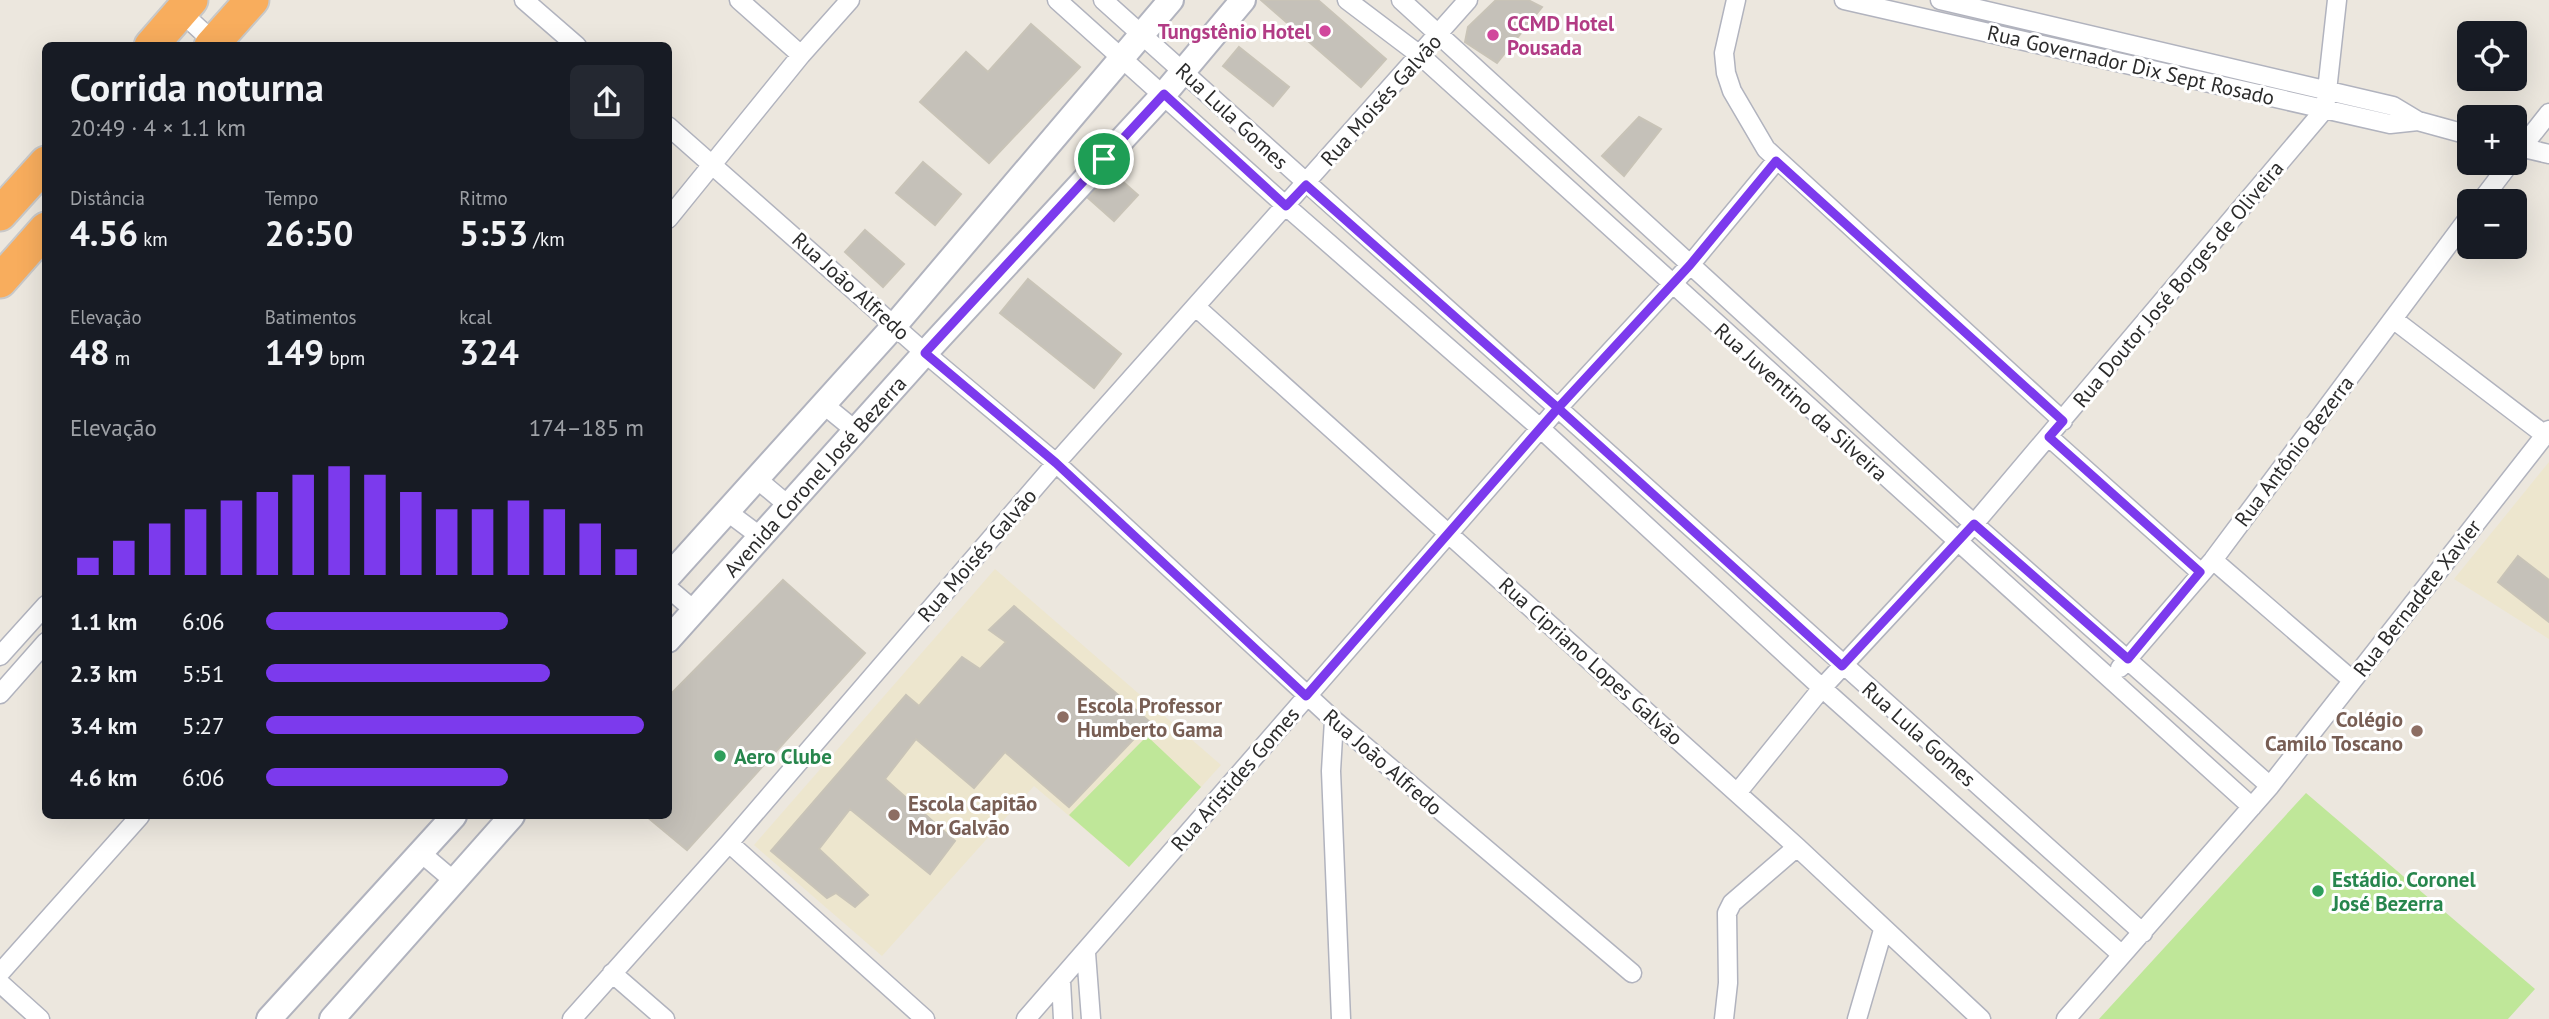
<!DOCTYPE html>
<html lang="pt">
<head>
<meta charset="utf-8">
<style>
  body { margin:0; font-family:"PT Sans",sans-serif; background:#242831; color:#f1f3f6; height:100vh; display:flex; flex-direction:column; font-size:26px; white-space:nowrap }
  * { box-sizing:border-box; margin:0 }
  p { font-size:23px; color:#9ea1a6 }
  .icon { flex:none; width:38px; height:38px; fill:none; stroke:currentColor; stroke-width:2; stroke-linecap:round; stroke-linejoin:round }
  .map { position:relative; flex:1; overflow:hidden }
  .details { position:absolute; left:42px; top:42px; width:630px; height:777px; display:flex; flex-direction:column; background:#171b24; border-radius:10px; box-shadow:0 7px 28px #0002 }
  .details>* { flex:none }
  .tools { position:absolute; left:2457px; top:21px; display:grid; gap:14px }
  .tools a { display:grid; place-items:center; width:70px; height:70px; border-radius:10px; background:#171b24; box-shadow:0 7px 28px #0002; font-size:35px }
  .pin { position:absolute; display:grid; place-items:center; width:60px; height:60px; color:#fff; margin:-30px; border:4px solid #fff; border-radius:50%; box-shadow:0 2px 7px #0007 }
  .round { display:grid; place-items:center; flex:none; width:74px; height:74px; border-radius:10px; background:#242831 }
  .head { display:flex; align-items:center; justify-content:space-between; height:119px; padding:0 28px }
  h1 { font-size:38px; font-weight:700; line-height:52px }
  .figures { display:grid; grid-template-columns:repeat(3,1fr); gap:10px; height:119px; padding:7px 28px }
  .figures div { display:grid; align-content:center }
  .figures b { font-size:35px; font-weight:700 }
  .figures small { font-size:19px; font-weight:400 }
  .figures p { font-size:19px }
  .chart { height:196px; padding:14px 28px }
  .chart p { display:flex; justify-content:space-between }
  .chart svg { width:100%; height:126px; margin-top:7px; stroke:#7c3aed; stroke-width:6 }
  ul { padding:0 28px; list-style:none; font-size:23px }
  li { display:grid; grid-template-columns:112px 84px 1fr; align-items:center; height:52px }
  li i { height:18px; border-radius:9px; background:#7c3aed }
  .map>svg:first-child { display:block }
  .education { fill:#ede6ce }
  .pitch { fill:#bfe799 }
  .building { fill:#c5c1b9; stroke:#c8c3b7; stroke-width:2 }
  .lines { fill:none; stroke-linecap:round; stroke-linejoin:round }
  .street-casing { stroke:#b1b3be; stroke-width:21 }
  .secondary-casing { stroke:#b1b3be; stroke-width:28 }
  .highway-casing { stroke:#c8c8c8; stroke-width:37 }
  .street { stroke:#fff; stroke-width:18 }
  .secondary { stroke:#fff; stroke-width:24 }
  .highway { stroke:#f8ad5d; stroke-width:33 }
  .route-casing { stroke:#fff; stroke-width:14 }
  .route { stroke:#7c3aed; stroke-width:9 }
  .hotel-dot { fill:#d1479c; stroke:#fff; stroke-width:2.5 }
  .education-dot { fill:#8d6e63; stroke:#fff; stroke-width:2.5 }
  .leisure-dot { fill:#2e9e5b; stroke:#fff; stroke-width:2.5 }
  .labels { text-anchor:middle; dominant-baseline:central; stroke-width:6; stroke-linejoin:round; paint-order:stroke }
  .hotel-label { font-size:21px; font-weight:bold; fill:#b23c85; stroke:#fff; text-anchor:start }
  .street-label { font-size:21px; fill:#2b2b2b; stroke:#fff }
  .education-label { font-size:21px; font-weight:bold; fill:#785e54; stroke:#fff; text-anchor:start }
  .leisure-label { font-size:21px; font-weight:bold; fill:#27864d; stroke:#fff; text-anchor:start }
</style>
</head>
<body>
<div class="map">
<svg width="2549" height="1019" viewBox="0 0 2549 1019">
  <rect width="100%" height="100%" fill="#ece7de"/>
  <path class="education" d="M2549,462V639L2454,579Z
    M995,569L1221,765L1129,867L1034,786L882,956L754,845Z"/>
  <path class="pitch" d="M1147,736L1201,787L1129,867L1069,815Z
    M2306,793L2535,989L2508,1019H2099Z"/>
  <path class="building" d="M1261,0H1318L1386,59L1361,87Z
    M1496,0H1528L1542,7L1497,63L1465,42L1468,27Z
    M1031,24L1080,67L989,163L920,102L966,52L988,72Z
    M1239,47L1289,87L1273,106L1223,66Z
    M1639,117L1661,129L1624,176L1602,156Z
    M923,162L961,194L935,225L896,193Z
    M1112,172L1138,195L1114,221L1088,198Z
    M865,230L904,264L883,287L845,252Z
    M1028,279L1121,354L1094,388L1000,313Z
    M2518,556L2549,580V622L2498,582Z
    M783,580L865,653L687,850L646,816H668V697Z
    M1014,606L1150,722L1069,807L1005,752L974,788L916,739L885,779L955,841L930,874L850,809L819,849L868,895L855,907L836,893L827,898L771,851L906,695L919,706L962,657L980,669L1006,642L989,630Z"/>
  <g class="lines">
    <defs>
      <path id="street" d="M524,0L577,46
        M739,0L801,55
        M1057,0L1286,206L1540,428L1822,688L2122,955
        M1103,0L2143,933
        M1347,0L1421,56L2252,807
        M1401,0L1974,524L2270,786
        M1736,0L1724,53L1726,73L1732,91L1766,149L2063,421
        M1844,0L2390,124L2418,121
        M1940,0L2393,106L2418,121L2469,135
        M181,12L218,46
        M668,126L925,353L1056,463L1334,720L1632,973
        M2515,146L2549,154
        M2515,156L2549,113
        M2481,201L2510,163
        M668,219L801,55L850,0
        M1196,307L1797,847L1981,1019
        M2393,319L2545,435
        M823,404L856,431
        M2049,437L2200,572
        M758,480L789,506
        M729,513L761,537
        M2213,560L2352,680
        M668,588L695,611
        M0,656L46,605
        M2120,668L2213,560L2469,217
        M0,694L46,642
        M1334,720L1331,771L1341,1019
        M1737,793L1822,688L1974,524L2325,109L2337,0
        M729,843L925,1019
        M421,853L454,881
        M1086,953L1091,1019
        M0,973L140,816
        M612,973L665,1019
        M1061,981L1063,1019
        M0,983L40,1019
        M572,1019L729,843L1056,463L1468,0
        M1026,1019L1558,408L1690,265L1776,161
        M1724,1019L1728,983L1727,913L1732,903L1797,847
        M1857,1019L1883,930
        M2066,1019L2270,786L2549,430"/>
      <g id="secondary">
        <path d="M668,577L895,325L1171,0"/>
        <path id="s1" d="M668,640L925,353L1164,94L1243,0"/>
        <path d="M269,1019L454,816"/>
        <path d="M332,1019L512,816"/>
      </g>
      <path id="highway" d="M151,46L191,0
        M211,46L252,0
        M0,214L46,163
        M0,281L46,229"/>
    </defs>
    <use href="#street" class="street-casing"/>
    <use href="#secondary" class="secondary-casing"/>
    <use href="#highway" class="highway-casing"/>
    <use href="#street" class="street"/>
    <use href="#secondary" class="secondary"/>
    <use href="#highway" class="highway"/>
  </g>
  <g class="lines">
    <defs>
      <path id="route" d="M1104,159L925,353L1056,463L1306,696L1558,408L1842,666L1974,524L2128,659L2200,572L2049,437L2063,421L1776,161L1690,265L1558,408L1306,185L1286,206L1164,94L1104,159"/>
    </defs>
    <use href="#route" class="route-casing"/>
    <use href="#route" class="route"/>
  </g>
  <g class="hotel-dot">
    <circle cx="1325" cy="31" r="7"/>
    <circle cx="1493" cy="35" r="7"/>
  </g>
  <g class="education-dot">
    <circle cx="1063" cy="717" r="7"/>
    <circle cx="2417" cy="731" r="7"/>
    <circle cx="894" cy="815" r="7"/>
  </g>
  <g class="leisure-dot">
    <circle cx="720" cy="756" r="7"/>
    <circle cx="2318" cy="891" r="7"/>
  </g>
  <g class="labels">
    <g class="hotel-label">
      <text x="1507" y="23">CCMD Hotel<tspan x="1507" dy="24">Pousada</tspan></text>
      <text x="1311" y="31" text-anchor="end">Tungstênio Hotel</text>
    </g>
    <g class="street-label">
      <text transform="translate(2131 65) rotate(13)">Rua Governador Dix Sept Rosado</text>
      <text transform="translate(1381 100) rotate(-48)">Rua Moisés Galvão</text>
      <text transform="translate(1232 116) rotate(43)">Rua Lula Gomes</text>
      <text transform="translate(2178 284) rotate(-50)">Rua Doutor José Borges de Oliveira</text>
      <text transform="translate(851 286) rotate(42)">Rua João Alfredo</text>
      <text transform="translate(1801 402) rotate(42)">Rua Juventino da Silveira</text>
      <text transform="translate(2294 451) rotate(-53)">Rua Antônio Bezerra</text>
      <text stroke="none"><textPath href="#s1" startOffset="220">Avenida Coronel José Bezerra</textPath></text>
      <text transform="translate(977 555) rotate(-49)">Rua Moisés Galvão</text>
      <text transform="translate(2417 598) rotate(-52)">Rua Bernadete Xavier</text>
      <text transform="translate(1591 661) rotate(42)">Rua Cipriano Lopes Galvão</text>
      <text transform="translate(1919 734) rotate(42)">Rua Lula Gomes</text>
      <text transform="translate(1383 762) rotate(41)">Rua João Alfredo</text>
      <text transform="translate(1235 779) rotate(-49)">Rua Aristides Gomes</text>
    </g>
    <g class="education-label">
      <text x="1077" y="705">Escola Professor<tspan x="1077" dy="24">Humberto Gama</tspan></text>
      <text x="2403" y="719" text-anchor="end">Colégio<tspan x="2403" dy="24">Camilo Toscano</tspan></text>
      <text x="908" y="803">Escola Capitão<tspan x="908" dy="24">Mor Galvão</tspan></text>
    </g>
    <g class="leisure-label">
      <text x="734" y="756">Aero Clube</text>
      <text x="2332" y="879">Estádio. Coronel<tspan x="2332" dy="24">José Bezerra</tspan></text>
    </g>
  </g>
</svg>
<div class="tools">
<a><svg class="icon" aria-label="locate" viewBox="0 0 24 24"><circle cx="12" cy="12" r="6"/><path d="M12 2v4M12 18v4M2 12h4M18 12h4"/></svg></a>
<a>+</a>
<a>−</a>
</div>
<div class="pin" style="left:1104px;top:159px;background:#1e9e55"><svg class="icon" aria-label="arrive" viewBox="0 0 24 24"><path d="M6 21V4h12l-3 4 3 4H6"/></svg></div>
<section class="details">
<div class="head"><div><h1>Corrida noturna</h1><p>20:49 · 4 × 1.1 km</p></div><a class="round"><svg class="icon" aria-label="share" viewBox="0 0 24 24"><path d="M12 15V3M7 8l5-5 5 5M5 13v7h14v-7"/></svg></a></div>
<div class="figures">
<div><p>Distância</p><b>4.56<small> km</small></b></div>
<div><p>Tempo</p><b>26:50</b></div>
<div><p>Ritmo</p><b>5:53<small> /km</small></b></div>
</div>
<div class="figures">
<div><p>Elevação</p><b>48<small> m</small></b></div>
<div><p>Batimentos</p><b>149<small> bpm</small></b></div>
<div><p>kcal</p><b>324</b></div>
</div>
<div class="chart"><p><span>Elevação</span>174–185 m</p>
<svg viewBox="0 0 160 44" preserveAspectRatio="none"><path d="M5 44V38M15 44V32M25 44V26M35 44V21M45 44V18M55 44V15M65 44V9M75 44V6M85 44V9M95 44V15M105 44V21M115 44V21M125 44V18M135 44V21M145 44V26M155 44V35"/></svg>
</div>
<ul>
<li><b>1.1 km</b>6:06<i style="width:64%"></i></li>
<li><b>2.3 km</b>5:51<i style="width:75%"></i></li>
<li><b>3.4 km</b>5:27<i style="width:100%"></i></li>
<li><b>4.6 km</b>6:06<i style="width:64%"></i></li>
</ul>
</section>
</div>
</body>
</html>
